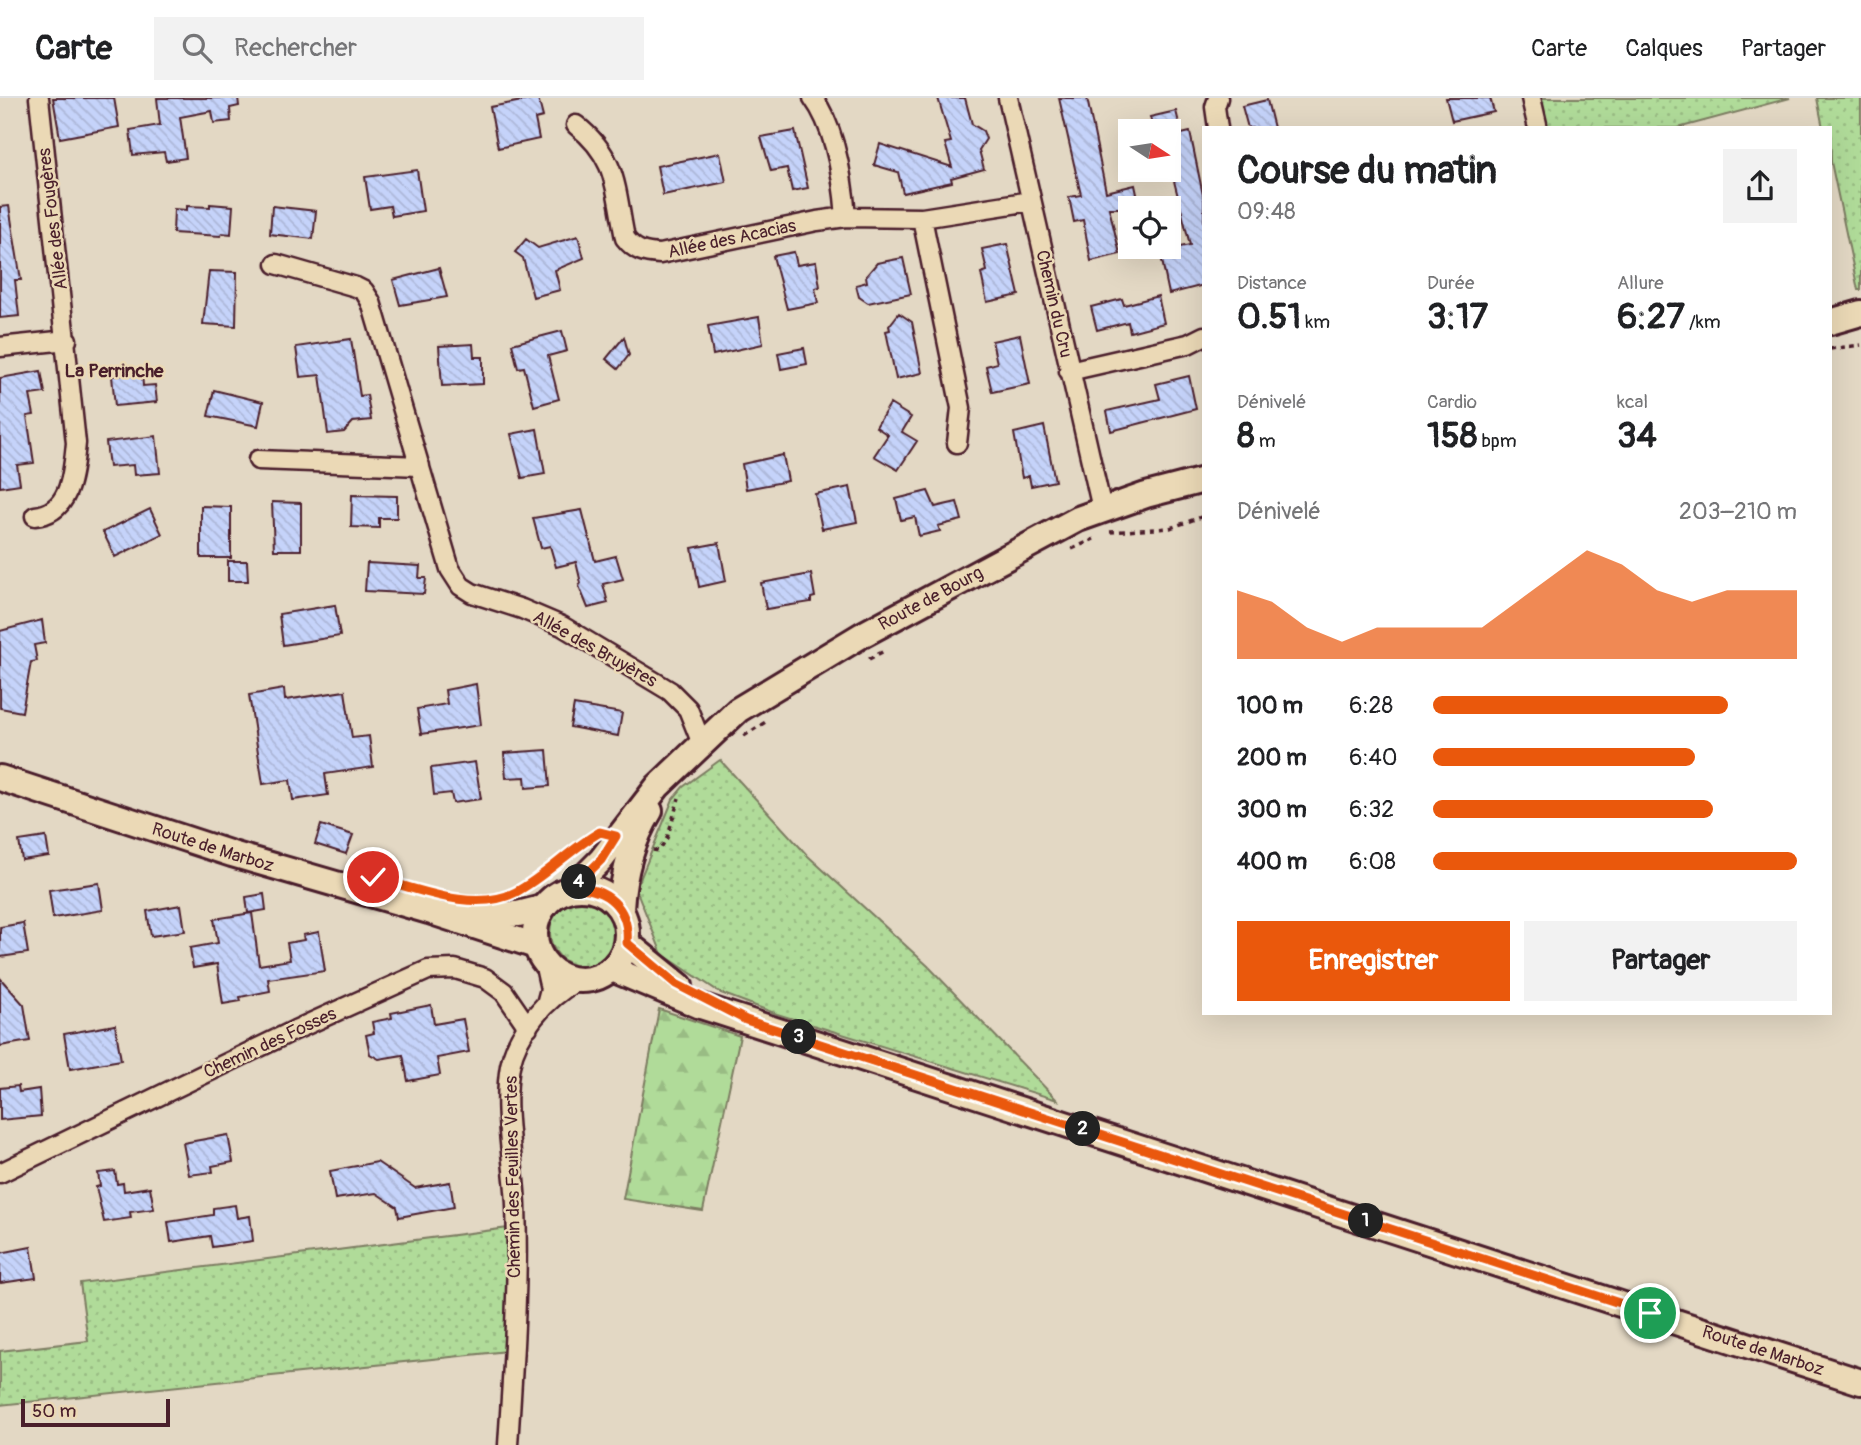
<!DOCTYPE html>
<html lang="fr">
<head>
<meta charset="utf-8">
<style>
  body { margin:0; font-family:Pangolin,sans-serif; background:#f2f2f2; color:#202124; height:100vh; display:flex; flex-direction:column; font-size:26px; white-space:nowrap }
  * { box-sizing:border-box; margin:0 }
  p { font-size:23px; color:#757577 }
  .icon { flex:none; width:38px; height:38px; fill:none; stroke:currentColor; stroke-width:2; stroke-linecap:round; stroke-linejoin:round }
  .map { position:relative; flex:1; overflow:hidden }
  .panel { position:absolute; left:1202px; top:28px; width:630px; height:889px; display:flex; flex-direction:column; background:#fff; border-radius:0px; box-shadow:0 7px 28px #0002 }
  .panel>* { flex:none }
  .needle { width:46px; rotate:102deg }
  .fabs { position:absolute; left:1118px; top:21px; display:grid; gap:14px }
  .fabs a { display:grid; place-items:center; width:63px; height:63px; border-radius:0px; background:#fff; box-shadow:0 7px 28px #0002; font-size:35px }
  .scale { position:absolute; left:21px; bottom:18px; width:149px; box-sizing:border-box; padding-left:7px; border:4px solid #4a1f2b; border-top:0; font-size:19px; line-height:24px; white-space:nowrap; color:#4a1f2b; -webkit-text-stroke:5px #ebd9b6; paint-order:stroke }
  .pin { position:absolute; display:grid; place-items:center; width:60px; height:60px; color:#fff; margin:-30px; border:4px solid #fff; border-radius:50%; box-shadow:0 2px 7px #0007 }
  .km { position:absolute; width:35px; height:35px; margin:-18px; border-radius:50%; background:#222; color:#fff; font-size:19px; line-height:35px; text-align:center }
  .round { display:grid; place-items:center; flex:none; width:74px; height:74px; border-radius:0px; background:#f2f2f2 }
  .overview { display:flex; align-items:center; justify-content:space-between; height:119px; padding:0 35px }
  h1 { font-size:38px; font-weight:800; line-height:52px }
  .metrics { display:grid; grid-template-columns:repeat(3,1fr); gap:10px; height:119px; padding:7px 35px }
  .metrics div { display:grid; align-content:center }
  .metrics b { font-size:35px; font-weight:800 }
  .metrics small { font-size:19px; font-weight:400 }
  .metrics p { font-size:19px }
  .chart { height:196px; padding:14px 35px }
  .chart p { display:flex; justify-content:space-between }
  .chart svg { width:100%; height:126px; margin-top:7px; fill:#ea580c; opacity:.7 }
  .action { display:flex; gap:14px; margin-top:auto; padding:14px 35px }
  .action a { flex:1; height:80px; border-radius:0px; background:#ea580c; color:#fff; font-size:28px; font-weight:800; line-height:80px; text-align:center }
  .action a+a { background:#f2f2f2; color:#202124 }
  ul { padding:0 35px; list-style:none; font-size:23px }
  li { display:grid; grid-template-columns:112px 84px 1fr; align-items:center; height:52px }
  li i { height:18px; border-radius:9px; background:#ea580c }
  header { display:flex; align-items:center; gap:42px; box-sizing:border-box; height:98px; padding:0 35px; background:#fff; border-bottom:2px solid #e0e0e0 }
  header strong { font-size:33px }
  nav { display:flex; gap:38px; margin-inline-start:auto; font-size:24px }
  .search { width:490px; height:63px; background:#f2f2f2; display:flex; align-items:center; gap:18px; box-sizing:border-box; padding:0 24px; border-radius:0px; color:#757577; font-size:26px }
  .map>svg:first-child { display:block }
  .grass { fill:url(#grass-dots); stroke:#7d7d62; stroke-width:2 }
  .forest { fill:url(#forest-firs); stroke:#7d7d62; stroke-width:2 }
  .building { fill:url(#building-back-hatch); stroke:#4a1f2b; stroke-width:2 }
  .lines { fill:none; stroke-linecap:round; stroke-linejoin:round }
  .street-casing { stroke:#4a1f2b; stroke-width:23 }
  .secondary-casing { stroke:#4a1f2b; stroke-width:30 }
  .path { stroke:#4a1f2b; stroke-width:3.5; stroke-dasharray:5 5; stroke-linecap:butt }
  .street { stroke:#ebd9b6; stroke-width:18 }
  .secondary { stroke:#ebd9b6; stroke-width:24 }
  .route-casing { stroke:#fff; stroke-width:14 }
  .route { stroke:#ea580c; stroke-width:9 }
  .labels { text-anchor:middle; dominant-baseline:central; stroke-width:5; stroke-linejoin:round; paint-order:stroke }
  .street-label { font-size:18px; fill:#4a1f2b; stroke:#ebd9b6 }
  .neighbourhood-label { font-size:19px; font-weight:bold; fill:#4a1f2b; stroke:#ebd9b6 }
</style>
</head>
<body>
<header>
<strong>Carte</strong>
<div class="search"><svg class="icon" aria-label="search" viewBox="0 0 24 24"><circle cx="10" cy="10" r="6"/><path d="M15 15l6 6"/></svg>Rechercher</div>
<nav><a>Carte</a><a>Calques</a><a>Partager</a></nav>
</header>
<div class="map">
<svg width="1861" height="1347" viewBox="0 0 1861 1347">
  <defs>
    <pattern id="grass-dots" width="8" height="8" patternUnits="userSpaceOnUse" patternTransform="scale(1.75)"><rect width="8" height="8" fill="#b0db99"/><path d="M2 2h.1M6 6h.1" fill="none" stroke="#99bc84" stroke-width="1.8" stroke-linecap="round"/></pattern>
    <pattern id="forest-firs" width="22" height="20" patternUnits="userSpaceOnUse" patternTransform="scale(1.75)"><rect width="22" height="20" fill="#b0db99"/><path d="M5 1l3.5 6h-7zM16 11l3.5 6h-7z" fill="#99bc84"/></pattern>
    <pattern id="building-back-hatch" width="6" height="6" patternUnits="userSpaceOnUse" patternTransform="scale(1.75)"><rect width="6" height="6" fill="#c5d3fa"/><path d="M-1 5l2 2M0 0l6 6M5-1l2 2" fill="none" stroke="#abb5d6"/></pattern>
  </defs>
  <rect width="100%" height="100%" fill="#e3d8c4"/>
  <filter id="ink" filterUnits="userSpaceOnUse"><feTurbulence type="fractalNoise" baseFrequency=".0143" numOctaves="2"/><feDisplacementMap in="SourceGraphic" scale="14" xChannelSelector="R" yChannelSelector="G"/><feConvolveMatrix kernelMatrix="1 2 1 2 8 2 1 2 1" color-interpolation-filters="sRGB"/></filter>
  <g filter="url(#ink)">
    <path class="grass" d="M1540,0H1790L1678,30H1547Z
      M1817,0H1861V192H1858L1831,64L1830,30H1823Z
      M720,662L808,758L928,868L1057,1002L777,916L721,895L662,856L636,791L673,701L683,689Z
      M550 835a33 33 0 1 1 66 0a33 33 0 1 1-66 0Z
      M509,1130L507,1253L0,1307V1253L88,1243L80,1185Z"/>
    <path class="forest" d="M659,911L740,938L703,1113L623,1101Z"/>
    <path class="building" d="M53,0H114L119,29L60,40Z
      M157,0H238L239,8L230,10L231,23L214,25L212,13L180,19L186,60L166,63L164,54L133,57L130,32L160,27Z
      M538,0L543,19L535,21L539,41L498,50L490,9Z
      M938,0H965L972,26L983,33L986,41L979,52L984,71L951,80L952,84L903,95L898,74L874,67L880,46L952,69L945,45L951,44Z
      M1059,0H1087L1106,94L1135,87L1140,110H1109L1120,156L1091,163L1083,122L1074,124L1069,99L1081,97Z
      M1446,0H1490L1494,14L1452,23Z
      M1267,2L1274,30H1248L1242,8Z
      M1176,13L1181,33H1154L1150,19Z
      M795,33L808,90L792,93L787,70L771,73L761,39Z
      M1190,34L1204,102V187L1169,196L1160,153L1190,147L1169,63V39Z
      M720,55L726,84L663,97L657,68Z
      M417,72L423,113L392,118L390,108L370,111L365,79Z
      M210,106L233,108L231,136L222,135L221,138L173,135L174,111L187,112V108L210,109Z
      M9,108L21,182H15L19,218L0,220V109Z
      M272,108L316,113L313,141L270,136Z
      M578,138L584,160L555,172L560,192L533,199L523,160L515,154L526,141L538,150Z
      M1007,146L1019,197L987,204L981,175L987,173L982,151Z
      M794,154L797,167L816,164L820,189L815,190L818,205L787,211L773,158Z
      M903,160L911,196L868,205L859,199L856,187L867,184L866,178L877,165Z
      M439,170L447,199L400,207L393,182Z
      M209,173L237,174L236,228L203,226Z
      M1158,198L1164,225L1130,234L1128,224L1097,232L1091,209L1122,201L1124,207Z
      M899,215L912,224L922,275L896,281L886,233L890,232L889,228Z
      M759,219L763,246L713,257L708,228Z
      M562,233L567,253L548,258L559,301L534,308L524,269L518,270L512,246Z
      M1020,237L1030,286L992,294L986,268L997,265L992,243Z
      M624,239L629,257L618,271L606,261Z
      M351,241L360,298L367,297L371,322L353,324L344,334L328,336L320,277L300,279L296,249Z
      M473,246L474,259H483V286L442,288L439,248Z
      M804,250L807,266L781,271L778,255Z
      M41,273L45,295L30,297L34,317L27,318L34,365L17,367L20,386L0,389V280Z
      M142,275L143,288L155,287L157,304L115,308L112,278Z
      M1189,278L1196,311L1111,333L1107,313L1160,301L1156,286Z
      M214,292L263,304L258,328L208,318Z
      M890,306L911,319L902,334L917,343L898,372L874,358L888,337L876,329Z
      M1044,328L1055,383L1031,388L1029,378L1022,380L1014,335Z
      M537,331L545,376L522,380L511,336Z
      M156,338L160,375L134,377L133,367L109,369L106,344Z
      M783,357L788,383L746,391L742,366Z
      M850,389L857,424L822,431L815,396Z
      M928,393L935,409L957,404L962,422L938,428L940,433L919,438L915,419L901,422L896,401Z
      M352,397L397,398V420H379V430L351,429Z
      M272,404L301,405V452H274Z
      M201,408L231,409V460H201Z
      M150,411L162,436L115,459L103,434Z
      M582,412L595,463L616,458L623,481L603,486L608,505L588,510L579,488L581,485L576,464L556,469L550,448L541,450L533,420Z
      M719,445L726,483L699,489L692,450Z
      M228,463H247L248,483H228Z
      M367,465L420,468L419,480H426L424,496L365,493Z
      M811,476L815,499L811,500V504L766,511L761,485Z
      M335,507L340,538L283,547L279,516Z
      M42,522L45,545L34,547L37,563L31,564L22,614L0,610V533Z
      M476,586L481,627L421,636L417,611L447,606L445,592Z
      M284,591L285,602L345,593L352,640L369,638L373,669L325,676L328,697L293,702L290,682L263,686L249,597Z
      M574,607L622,615L618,638L570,629Z
      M547,652L550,688L526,690L525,679L506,680L504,655Z
      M475,664L481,701L453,705L451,695L434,697L431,670Z
      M321,727L353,737L346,756L315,746Z
      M46,739L49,758L22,762L19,743Z
      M99,785L103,812L53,820L49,792Z
      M264,796L266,812L248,815L246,799Z
      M181,807L185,833L151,838L147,813Z
      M252,815L259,867L290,862L287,845L304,842L303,837L319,834L325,873L268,881L270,893L240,899L241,903L223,906L217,866L193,870L190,850L218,845L214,821Z
      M23,825L28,855L0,859V829Z
      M0,880L24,907L30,943L0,948Z
      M431,907L434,926L463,921L469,954L437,960L440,977L408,983L403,957L379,961L370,956L366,937L374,935L372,924L392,920L391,915Z
      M115,927L121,962L70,971L64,936Z
      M18,988L19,994L39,991L41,1018L0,1022V990Z
      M228,1037L233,1064L212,1068L213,1074L189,1077L183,1045Z
      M377,1064L415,1090L450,1084L454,1109L399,1119L397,1109L376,1095L335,1101L330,1073Z
      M115,1073L117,1086L123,1085L124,1093L150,1089L154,1111L130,1114L131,1120L104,1124L96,1089L100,1088L98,1075Z
      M235,1107L237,1120L250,1118L253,1143L212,1149L210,1138L171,1144L168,1124L213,1117V1110Z
      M31,1149L36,1180L0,1185V1155Z"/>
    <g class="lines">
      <defs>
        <path id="street" d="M813,0C836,31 843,81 846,119
          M1008,0L1102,411
          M1218,0L1215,9L1218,30
          M1531,0L1537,26
          M576,27C618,60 615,91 625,140C635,153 644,155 660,156L817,123L846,119L922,120L1031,103
          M922,120L961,310L957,345
          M276,166L356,189L364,193L371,204L450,471L461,488L472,495L522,511L562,528L670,593L688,611L702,646
          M0,249L67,242
          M1069,273L1188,246L1204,238
          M258,362L420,368
          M35,418C71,415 73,374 76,345L39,0
          M544,864L550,891L546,906
          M0,1075L295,932L428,872L455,871L485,880L504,894L528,929
          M508,1347C513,1267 519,1187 516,1107C514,1062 502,1013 510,968C517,933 546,900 577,883"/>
        <g id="secondary">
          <path d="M1830,224L1861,215"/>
          <path id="s1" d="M0,680L232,756L429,813L536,848"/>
          <circle cx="581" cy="836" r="46"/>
          <path id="s2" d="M573,790L601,762L658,688L738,612L862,537L1078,421L1146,397L1204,382"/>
          <path d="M621,811C623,776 631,744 650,713"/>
          <path d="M453,814L518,816L542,810"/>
          <path d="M627,845L680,888"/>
          <path id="s3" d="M612,871L698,907L1861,1284"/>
        </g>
      </defs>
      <use href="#street" class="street-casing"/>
      <use href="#secondary" class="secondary-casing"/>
      <path class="path" d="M1830,251L1861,247
        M1110,434L1170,430L1204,418
        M1072,451L1094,441
        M869,561L884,553
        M744,638L767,623
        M653,752L659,753L667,740L679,700
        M518,793L585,743"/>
      <use href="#street" class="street"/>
      <use href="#secondary" class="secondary"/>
    </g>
  </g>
  <g class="lines" filter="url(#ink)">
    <defs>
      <path id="route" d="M373,779C415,790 474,816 516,794C546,778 570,751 600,734L616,738L601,762L573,790C607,789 630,810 627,845L676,886L746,922L1650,1215"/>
    </defs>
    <use href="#route" class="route-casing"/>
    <use href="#route" class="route"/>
  </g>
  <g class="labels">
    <g class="street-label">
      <text transform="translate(53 121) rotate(-97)">Allée des Fougères</text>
      <text transform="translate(732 141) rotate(-12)">Allée des Acacias</text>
      <text transform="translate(1054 206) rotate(77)">Chemin du Cru</text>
      <text stroke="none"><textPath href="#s2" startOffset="466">Route de Bourg</textPath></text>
      <text transform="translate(595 551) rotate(29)">Allée des Bruyères</text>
      <text stroke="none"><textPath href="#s1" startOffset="224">Route de Marboz</textPath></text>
      <text transform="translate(270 945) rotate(-25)">Chemin des Fosses</text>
      <text transform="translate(513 1079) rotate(-91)">Chemin des Feuilles Vertes</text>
      <text stroke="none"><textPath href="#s3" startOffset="1213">Route de Marboz</textPath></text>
    </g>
    <g class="neighbourhood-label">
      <text x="114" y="273">La Perrinche</text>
    </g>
  </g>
</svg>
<div class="fabs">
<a><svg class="needle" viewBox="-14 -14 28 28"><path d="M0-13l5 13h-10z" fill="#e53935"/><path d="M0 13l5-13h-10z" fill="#757577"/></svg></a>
<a><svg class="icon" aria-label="locate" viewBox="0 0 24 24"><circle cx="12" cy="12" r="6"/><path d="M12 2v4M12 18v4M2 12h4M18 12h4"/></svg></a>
</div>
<div class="scale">50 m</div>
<div class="pin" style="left:1650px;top:1215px;background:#1e9e55"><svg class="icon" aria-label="arrive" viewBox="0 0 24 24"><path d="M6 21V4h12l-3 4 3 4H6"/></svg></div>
<div class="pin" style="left:373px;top:779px;background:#d93025"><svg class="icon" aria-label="check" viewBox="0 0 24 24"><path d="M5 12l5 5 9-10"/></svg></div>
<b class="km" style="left:1366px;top:1123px">1</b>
<b class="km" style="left:1083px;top:1031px">2</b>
<b class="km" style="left:799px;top:939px">3</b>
<b class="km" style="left:579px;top:784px">4</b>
<section class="panel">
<div class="overview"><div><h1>Course du matin</h1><p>09:48</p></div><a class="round"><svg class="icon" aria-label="share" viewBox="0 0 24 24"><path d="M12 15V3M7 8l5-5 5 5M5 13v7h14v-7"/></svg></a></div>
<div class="metrics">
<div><p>Distance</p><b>0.51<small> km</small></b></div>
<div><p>Durée</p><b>3:17</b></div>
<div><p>Allure</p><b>6:27<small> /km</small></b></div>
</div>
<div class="metrics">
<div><p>Dénivelé</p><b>8<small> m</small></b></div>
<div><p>Cardio</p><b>158<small> bpm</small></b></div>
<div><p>kcal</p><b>34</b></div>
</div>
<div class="chart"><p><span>Dénivelé</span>203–210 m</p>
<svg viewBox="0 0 160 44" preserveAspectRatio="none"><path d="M0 44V20L10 24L20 33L30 38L40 33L50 33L60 33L70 33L80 24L90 15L100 6L110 11L120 20L130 24L140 20L150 20L160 20V44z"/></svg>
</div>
<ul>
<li><b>100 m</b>6:28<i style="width:81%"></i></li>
<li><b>200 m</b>6:40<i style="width:72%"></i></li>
<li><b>300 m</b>6:32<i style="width:77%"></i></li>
<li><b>400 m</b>6:08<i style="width:100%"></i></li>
</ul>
<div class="action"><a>Enregistrer</a><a>Partager</a></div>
</section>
</div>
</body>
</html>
